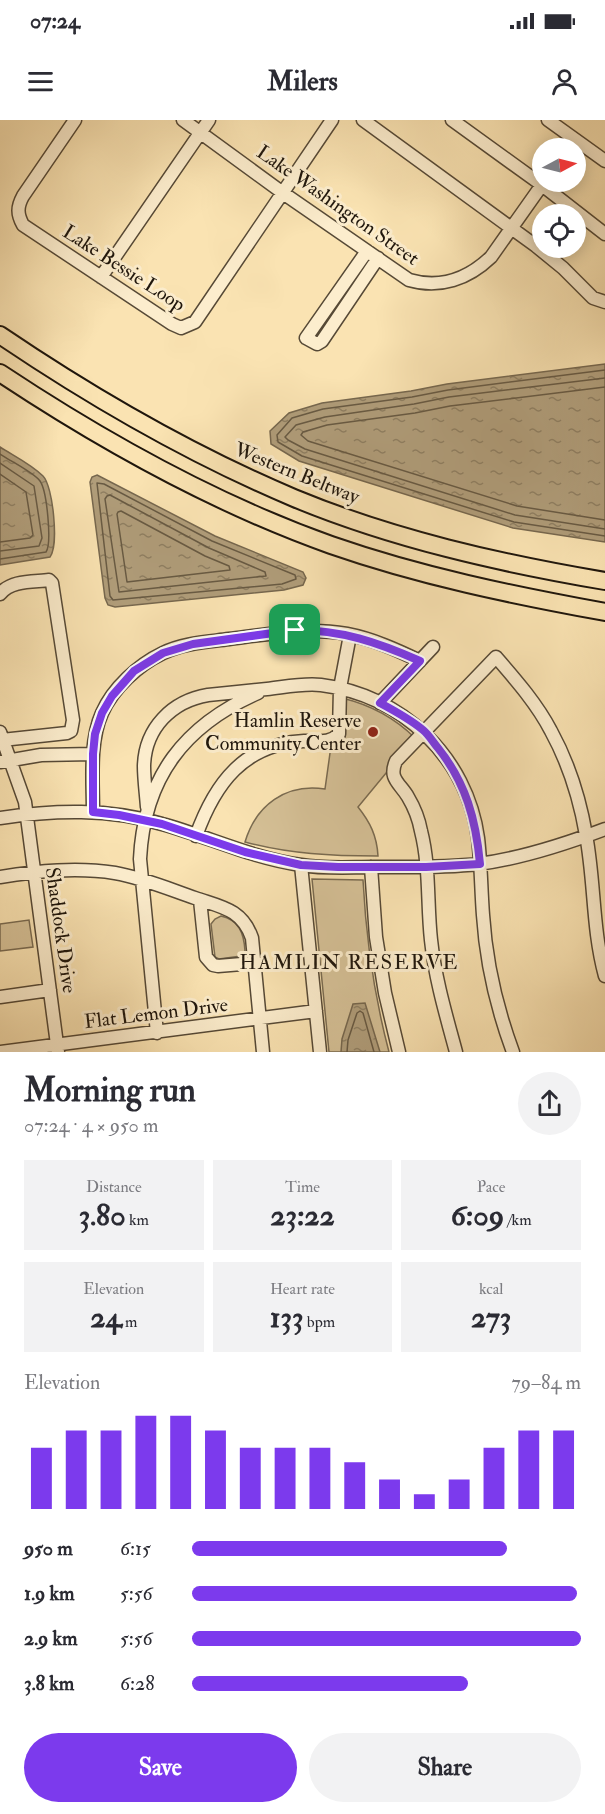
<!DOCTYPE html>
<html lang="en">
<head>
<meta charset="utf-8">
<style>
  body { margin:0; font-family:"IM FELL Double Pica",serif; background:#f2f2f3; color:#2b2b33; height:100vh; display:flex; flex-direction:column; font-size:22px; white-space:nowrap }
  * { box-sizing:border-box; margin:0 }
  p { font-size:20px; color:#7c7c81 }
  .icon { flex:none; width:33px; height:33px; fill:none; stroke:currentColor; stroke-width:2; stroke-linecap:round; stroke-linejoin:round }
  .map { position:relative; height:932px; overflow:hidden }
  .details { display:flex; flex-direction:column; background:#fff; flex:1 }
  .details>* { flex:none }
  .needle { width:39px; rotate:83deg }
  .fabs { position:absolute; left:532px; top:18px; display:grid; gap:12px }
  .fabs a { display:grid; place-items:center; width:54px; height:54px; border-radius:50%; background:#fff; box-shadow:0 3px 15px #0003; font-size:30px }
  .pin { position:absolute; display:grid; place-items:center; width:51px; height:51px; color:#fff; margin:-26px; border-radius:12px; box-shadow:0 3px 9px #0006 }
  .round { display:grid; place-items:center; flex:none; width:63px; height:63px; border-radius:32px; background:#f2f2f3 }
  .overview { display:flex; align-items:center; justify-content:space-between; height:102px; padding:0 24px }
  h1 { font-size:33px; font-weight:700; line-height:45px }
  .stats { display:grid; grid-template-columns:repeat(3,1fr); gap:9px; height:102px; padding:6px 24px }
  .stats div { display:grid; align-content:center; border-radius:0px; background:#f2f2f3; text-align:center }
  .stats b { font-size:30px; font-weight:700 }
  .stats small { font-size:16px; font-weight:400 }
  .stats p { font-size:16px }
  .chart { height:168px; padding:12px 24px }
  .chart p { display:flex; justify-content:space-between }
  .chart svg { width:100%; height:108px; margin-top:6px; stroke:#7c3aed; stroke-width:6 }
  .action { display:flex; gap:12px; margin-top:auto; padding:12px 24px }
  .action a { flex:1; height:69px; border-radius:36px; background:#7c3aed; color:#fff; font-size:24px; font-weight:700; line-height:69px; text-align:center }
  .action a+a { background:#f2f2f3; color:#2b2b33 }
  ul { padding:0 24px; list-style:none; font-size:20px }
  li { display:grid; grid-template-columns:96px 72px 1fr; align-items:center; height:45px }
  li i { height:15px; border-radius:8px; background:#7c3aed }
  .status { display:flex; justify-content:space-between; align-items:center; height:42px; padding:0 30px; background:#fff; direction:ltr }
  .status svg { height:16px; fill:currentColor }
  header { display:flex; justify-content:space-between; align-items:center; height:78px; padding:0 24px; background:#fff; font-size:27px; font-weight:700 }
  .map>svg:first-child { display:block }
  .park { fill:#d5c096; stroke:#7a6b51; stroke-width:1.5 }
  .water { fill:url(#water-ripples); stroke:#76674e; stroke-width:1.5 }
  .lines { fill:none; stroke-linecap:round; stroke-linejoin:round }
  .shore { stroke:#685a43; stroke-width:1.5 }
  .minor-casing { stroke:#564936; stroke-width:15 }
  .highway-casing { stroke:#1f160c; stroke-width:20 }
  .minor { stroke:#fcedcd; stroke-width:12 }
  .highway { stroke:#fae3b2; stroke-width:16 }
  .route-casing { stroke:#fff; stroke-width:12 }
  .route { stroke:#7c3aed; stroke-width:8 }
  .poi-dot { fill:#8f2418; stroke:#fcedcd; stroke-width:2 }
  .labels { text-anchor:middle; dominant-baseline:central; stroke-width:6; stroke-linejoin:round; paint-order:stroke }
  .street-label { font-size:20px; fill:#1f160c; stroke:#fcedcd }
  .poi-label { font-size:20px; fill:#1f160c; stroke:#fcedcd; text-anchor:end }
  .neighbourhood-label { font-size:21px; letter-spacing:1.5px; fill:#1f160c; stroke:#fcedcd }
</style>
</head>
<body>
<div class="status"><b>07:24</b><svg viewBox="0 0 49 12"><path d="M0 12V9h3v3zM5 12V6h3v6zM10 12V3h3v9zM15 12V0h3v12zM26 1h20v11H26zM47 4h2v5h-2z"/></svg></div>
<header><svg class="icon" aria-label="menu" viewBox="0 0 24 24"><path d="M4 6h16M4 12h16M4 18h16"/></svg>Milers<svg class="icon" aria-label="person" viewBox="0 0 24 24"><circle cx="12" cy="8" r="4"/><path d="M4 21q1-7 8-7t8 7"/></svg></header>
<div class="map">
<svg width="605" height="932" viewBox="0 0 605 932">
  <defs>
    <pattern id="water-ripples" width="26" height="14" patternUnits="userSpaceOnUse" patternTransform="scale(1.5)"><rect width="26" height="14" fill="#b09d7a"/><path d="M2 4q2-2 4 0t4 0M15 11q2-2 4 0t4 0" fill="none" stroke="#8f7f62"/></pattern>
  </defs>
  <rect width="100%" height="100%" fill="#fae3b2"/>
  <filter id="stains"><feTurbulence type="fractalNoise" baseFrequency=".00333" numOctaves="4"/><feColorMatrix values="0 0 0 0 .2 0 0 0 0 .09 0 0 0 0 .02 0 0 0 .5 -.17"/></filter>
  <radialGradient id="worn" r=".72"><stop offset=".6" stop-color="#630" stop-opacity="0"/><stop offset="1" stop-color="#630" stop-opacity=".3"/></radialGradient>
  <path class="park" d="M342,578C371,585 394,597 415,618L358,687C370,702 377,716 378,736C332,736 290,734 245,722C256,685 286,663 325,669L331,626L339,619Z
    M312,759L363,760C366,819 374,875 389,932H329Z
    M221,796C239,800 244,813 245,831L241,836L219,839L215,837L211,804L215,799Z
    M29,800L33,827L0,831V804Z"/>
  <path class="water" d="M605,244V422L513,408L299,341L271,324L270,311L289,293L322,283L411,271L447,264Z
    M0,327C14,336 31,344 43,356C53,366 59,425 50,437L0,445Z
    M97,355L215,416L303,452L306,458L303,465L284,470L115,487L108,485L105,478L90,362L92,357Z
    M365,883L380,932H341L342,919L353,884Z"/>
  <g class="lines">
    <path class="shore" d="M605,250L448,270L412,277L323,289L292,298L277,315L278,322L302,336L514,402L605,416
      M605,258L449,277L414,284L325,297L296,305L285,317L288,320L305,329L515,395L605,409
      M605,267L450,286L415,293L327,305L303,312L301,315L308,321L517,386L605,400
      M0,334C10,341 33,352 40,361C47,371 52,423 46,432L0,439
      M0,343L34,366L42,418L39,426L0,431
      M0,354L26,372L33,415L30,418L0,422
      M97,363L104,364L212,421L295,455L296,459L282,464L113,480L110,476Z
      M110,375L209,428L265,452L266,456L119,472L105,379L107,376Z
      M121,391L205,436L229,446L230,450L127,462L117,394L118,392Z
      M347,932L348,920L357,893L360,891L363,893L374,932"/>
    <defs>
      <path id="minor" d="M75,0L23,76C17,87 17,94 23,105L172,204L181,208L195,202L332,0
        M183,0L283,73L409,160C440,169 468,159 491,137L544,62
        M363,0L536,126L563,148L593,178L605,182
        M452,0L542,65L605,114
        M548,0L605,41
        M367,131L306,218L317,224L322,221L378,138
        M101,157L209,0
        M0,474C11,460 33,462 49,460L52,463L73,600L71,611L67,613L2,620
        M380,583L433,527
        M0,612L25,682L58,932
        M0,642L41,635L93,634
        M147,687C146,673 144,659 144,646C145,608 172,581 208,575C228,573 247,571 267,569C285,567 303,563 321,565C402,575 467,637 478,718C481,743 481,769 483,795C486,841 497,889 513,932
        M93,692C93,661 89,622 102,593C113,568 138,545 163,533C183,523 207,522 229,519C269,514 307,507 347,514C373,519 397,530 420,541
        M0,698C54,690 109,688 162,704C209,717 252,738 301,745C325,749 350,747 374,747C408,747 443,748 478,744C517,739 568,723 605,709
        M196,716C215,663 244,624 304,621C318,620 328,625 339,614L340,568L350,515
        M301,745L320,932
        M371,747L376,817L385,873L399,932
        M0,757C38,751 77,747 115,753C143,758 169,769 195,778C221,787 242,789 252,818L263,932
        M200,780L206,837L213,845L218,846L254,843
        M0,877L50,870
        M157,913L140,739C144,657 185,605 258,573
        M0,932L316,891
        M456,932C446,895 435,858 431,820C427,784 430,746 421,711C419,700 414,687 408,677C400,663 388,659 396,641L496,537C516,560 537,584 551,611C568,642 580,680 586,715C595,763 592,808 605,856"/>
      <path id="highway" d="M0,215C93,278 190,334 294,378C393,419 499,443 605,461
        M0,253C104,322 213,383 331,425C420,456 512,475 605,492"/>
    </defs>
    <use href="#minor" class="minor-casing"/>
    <use href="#highway" class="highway-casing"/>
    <use href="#minor" class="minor"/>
    <use href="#highway" class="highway"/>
  </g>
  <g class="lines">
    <defs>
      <path id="route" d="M295,510C342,510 377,522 420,541L380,583C395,591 410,599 423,610C429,615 433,622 438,628C466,663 476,700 480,744L426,747H338L301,745L245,732L162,704L119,695L93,692V634L95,614L102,593L112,576L134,551L163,533L193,524Z"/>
    </defs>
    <use href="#route" class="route-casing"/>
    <use href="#route" class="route"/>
  </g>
  <circle class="poi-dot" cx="373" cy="612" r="6"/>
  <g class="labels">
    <g class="street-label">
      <text transform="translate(338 85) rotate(35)">Lake Washington Street</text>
      <text transform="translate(124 148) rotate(33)">Lake Bessie Loop</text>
      <text transform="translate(297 353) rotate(22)">Western Beltway</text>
      <text transform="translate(61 810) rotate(82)">Shaddock Drive</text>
      <text transform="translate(156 893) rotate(-7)">Flat Lemon Drive</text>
    </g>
    <g class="poi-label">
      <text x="361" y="600">Hamlin Reserve<tspan x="361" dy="23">Community Center</tspan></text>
    </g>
    <g class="neighbourhood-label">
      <text x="349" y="842">HAMLIN RESERVE</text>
    </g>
  </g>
  <rect width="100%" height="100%" filter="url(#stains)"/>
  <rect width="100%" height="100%" fill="url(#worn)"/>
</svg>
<div class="fabs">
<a><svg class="needle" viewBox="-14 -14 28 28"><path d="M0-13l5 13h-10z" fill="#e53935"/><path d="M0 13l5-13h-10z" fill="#7c7c81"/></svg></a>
<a><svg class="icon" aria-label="locate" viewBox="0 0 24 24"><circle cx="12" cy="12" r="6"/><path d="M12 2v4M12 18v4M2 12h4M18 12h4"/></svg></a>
</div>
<div class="pin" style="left:295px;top:510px;background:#1e9e55"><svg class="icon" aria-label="arrive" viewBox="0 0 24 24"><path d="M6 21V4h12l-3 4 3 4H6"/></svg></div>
</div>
<section class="details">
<div class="overview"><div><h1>Morning run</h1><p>07:24 · 4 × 950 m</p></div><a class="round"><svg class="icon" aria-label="share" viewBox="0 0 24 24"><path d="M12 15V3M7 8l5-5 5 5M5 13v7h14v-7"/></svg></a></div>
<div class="stats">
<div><p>Distance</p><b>3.80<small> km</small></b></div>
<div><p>Time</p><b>23:22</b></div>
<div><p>Pace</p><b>6:09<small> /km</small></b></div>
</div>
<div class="stats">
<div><p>Elevation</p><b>24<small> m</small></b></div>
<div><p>Heart rate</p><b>133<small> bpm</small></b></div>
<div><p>kcal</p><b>273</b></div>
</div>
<div class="chart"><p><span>Elevation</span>79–84 m</p>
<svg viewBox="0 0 160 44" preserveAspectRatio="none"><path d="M5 44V19M15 44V12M25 44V12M35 44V6M45 44V6M55 44V12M65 44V19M75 44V19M85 44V19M95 44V25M105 44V32M115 44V38M125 44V32M135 44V19M145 44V12M155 44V12"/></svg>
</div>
<ul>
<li><b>950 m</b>6:15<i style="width:81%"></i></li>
<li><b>1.9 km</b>5:56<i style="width:99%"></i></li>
<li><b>2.9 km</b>5:56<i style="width:100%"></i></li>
<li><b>3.8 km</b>6:28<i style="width:71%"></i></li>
</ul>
<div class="action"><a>Save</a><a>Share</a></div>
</section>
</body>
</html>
